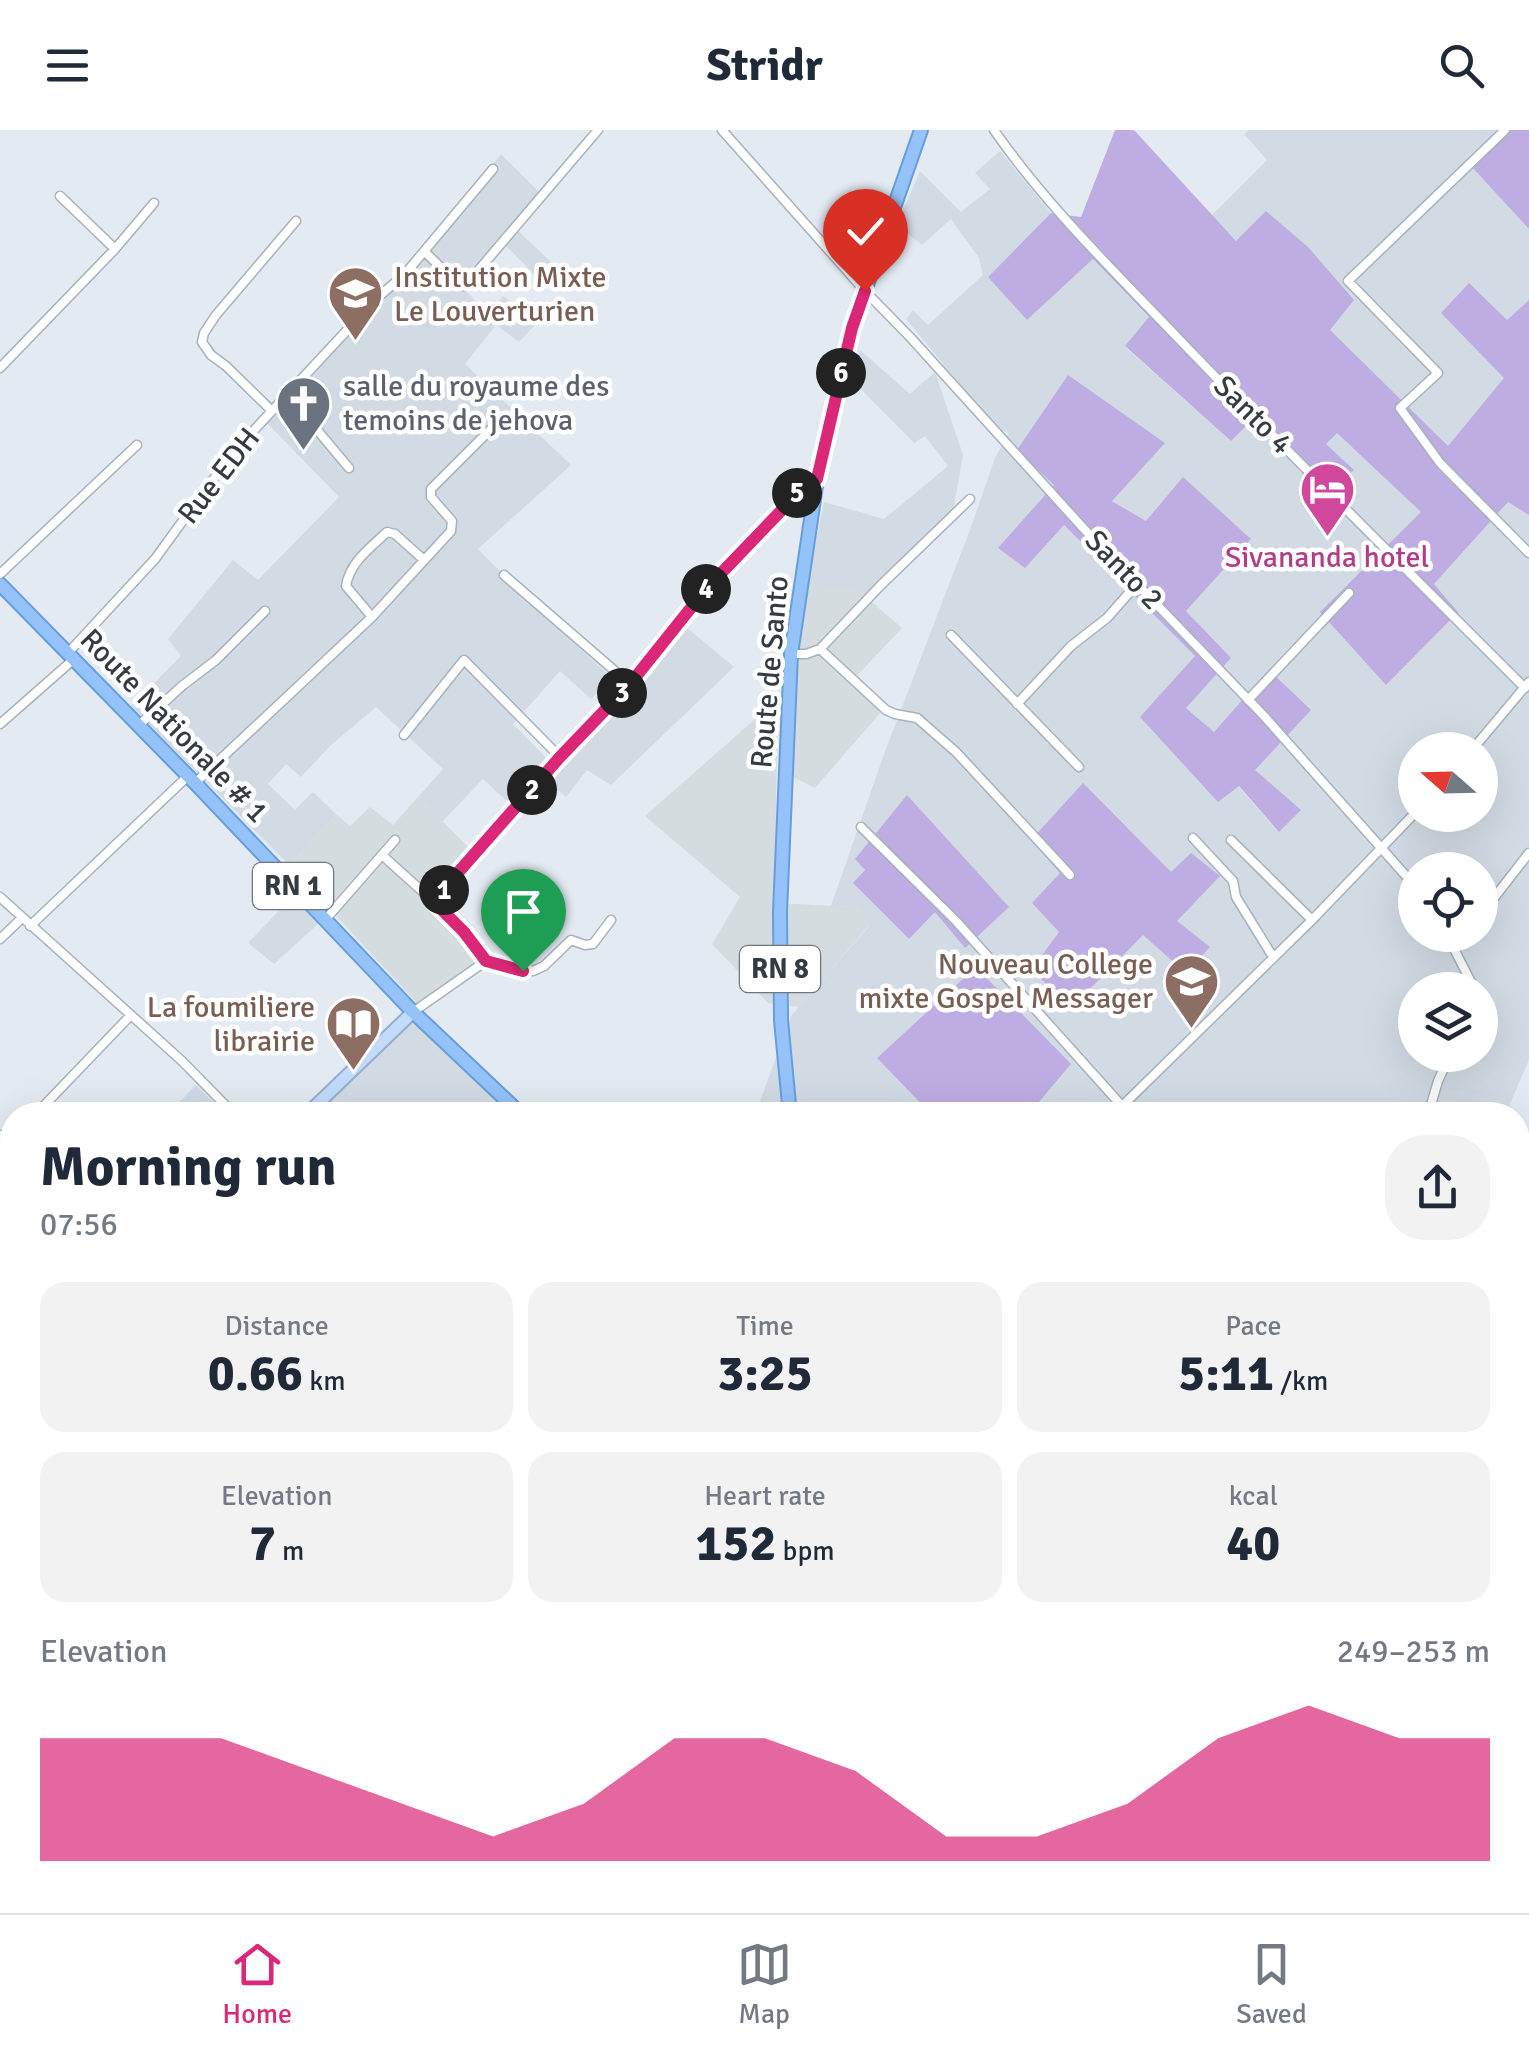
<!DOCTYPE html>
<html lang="en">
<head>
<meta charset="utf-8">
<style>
  body { margin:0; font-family:Signika,sans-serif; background:#f2f2f3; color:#1f2937; height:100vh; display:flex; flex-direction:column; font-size:38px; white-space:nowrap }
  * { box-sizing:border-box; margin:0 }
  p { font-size:32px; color:#747a83 }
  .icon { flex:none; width:55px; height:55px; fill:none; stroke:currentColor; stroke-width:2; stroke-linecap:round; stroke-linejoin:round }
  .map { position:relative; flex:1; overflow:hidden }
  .details { position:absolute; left:0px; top:972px; width:1530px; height:812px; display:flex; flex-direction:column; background:#fff; border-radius:40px 40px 0 0; box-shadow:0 10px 40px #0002 }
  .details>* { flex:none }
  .needle { width:65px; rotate:290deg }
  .tools { position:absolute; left:1398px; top:602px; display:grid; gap:20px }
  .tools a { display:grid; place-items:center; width:100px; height:100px; border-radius:50%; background:#fff; box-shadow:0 10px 40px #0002; font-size:50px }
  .pin { position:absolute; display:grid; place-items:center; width:85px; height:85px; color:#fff; margin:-102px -42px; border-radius:50% 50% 50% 0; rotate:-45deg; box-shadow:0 0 10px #0007 }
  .pin .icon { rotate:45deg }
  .km { position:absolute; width:50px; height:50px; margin:-25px; border-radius:50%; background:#222; color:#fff; font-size:28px; line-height:50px; text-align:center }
  .round { display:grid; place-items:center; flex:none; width:105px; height:105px; border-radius:40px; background:#f2f2f3 }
  .head { display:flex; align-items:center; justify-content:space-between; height:170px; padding:0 40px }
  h1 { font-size:55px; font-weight:700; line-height:75px }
  .metrics { display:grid; grid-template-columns:repeat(3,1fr); gap:15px; height:170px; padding:10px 40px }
  .metrics div { display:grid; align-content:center; border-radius:25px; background:#f2f2f3; text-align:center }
  .metrics b { font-size:50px; font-weight:700 }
  .metrics small { font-size:28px; font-weight:400 }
  .metrics p { font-size:28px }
  .chart { height:280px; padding:20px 40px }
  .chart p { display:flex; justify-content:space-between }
  .chart svg { width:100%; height:180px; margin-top:10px; fill:#db2777; opacity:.7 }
  header { display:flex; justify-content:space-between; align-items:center; height:130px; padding:0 40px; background:#fff; font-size:45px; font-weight:700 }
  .tab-bar { display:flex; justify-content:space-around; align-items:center; height:140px; border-top:2px solid #e0e1e3; background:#fff; font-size:28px; color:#747a83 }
  .tab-bar a { display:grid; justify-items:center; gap:5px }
  .tab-bar .selected { color:#db2777 }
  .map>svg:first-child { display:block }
  .residential { fill:#d2dbe4; fill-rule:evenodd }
  .commercial { fill:#cfe4f2 }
  .industrial { fill:#d5dce0 }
  .education { fill:#cedae9 }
  .green { fill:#bdade3 }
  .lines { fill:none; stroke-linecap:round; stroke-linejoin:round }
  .river { stroke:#ebb3a2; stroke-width:15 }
  .minor-casing { stroke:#a7b2bb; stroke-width:11 }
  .secondary-casing { stroke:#95aecf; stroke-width:15 }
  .primary-casing { stroke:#669edc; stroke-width:16 }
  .minor { stroke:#fff; stroke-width:8 }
  .secondary { stroke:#c3dafb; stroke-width:11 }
  .primary { stroke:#94c2f9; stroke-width:12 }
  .route-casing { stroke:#fff; stroke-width:20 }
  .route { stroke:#db2777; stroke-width:12 }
  .labels { text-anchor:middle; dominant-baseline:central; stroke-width:9; stroke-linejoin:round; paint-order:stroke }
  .shield { fill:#fff; stroke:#71767b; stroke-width:2.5 }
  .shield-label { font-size:28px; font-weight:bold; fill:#343c42 }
  .education-label { font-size:30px; fill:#785e54; stroke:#fff; text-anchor:end }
  .worship-label { font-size:30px; fill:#5b616d; stroke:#fff; text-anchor:start }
  .street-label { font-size:30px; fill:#343c42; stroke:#fff }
  .hotel-label { font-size:30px; fill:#b23c85; stroke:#fff }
</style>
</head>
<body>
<header><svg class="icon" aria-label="menu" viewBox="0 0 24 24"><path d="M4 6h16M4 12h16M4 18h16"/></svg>Stridr<svg class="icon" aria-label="search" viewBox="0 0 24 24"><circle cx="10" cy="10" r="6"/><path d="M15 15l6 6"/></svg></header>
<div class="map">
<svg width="1529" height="1783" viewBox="0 0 1529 1783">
  <rect width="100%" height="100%" fill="#e3eaf1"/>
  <path class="residential" d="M1249,0H1509L1473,37L1529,99V170L1507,191L1505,248L1448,317L1211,86L1267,30L1244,4Z
    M1000,21L1051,83L988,147L1028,189L1093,129L1149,188L1125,217L1231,311L1249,292L1283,320L1326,314L1337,302L1421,382L1321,482H1458L1434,454L1508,372L1529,385V930L1505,985H1028L1071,934L877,928L932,985H755L791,886L870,795L856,777L831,776L884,624L971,397L995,328L1009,303L997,299L906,189L913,180L928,195L983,145L979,128L951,89L922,115L897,95L920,41L961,82L990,59L975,43ZM1054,355L1111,370L1146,391L1250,410L1186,481L1230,528L1185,577L1214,602L1310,579L1254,640L1278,702L1238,656L1218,671L1141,587L1195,526L1064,395L998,419ZM1415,620H1480V685H1415ZM865,739L1009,778L934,782L854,753ZM1415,740H1480V805H1415ZM1061,743H1171L1177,791L1143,804L1031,840L1059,802ZM1415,860H1480V925H1415Z
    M501,24L540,63L513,96L552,133L539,149L501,111L462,156L486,183L504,166L535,195L519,212L496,195L465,234L571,335L478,419L550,491L612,548L591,569L560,541L513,594L551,633L512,676L483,649L442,692L418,667L443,639L376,577L330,616L301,647L286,634L268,654L295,680L313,662L337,685L289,735L131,576L181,526L168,509L233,430L258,450L339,367L266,292L392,161Z
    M860,220L910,264L935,242L963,325L953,381L867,468L807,455L824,372L884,389L948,336L925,306L914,313L852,250Z
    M686,497L734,537L611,655L587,640L566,667L548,652Z
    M294,765L319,793L274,834L248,813Z
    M416,885L509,985H312Z
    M12,1271V1772L738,1773L729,1783H0V1283Z"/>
  <path class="commercial" d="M1119,1773H1249L1246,1783H1115L1112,1779Z"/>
  <path class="industrial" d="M807,455L854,457L902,498L852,551L882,581L815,658L793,647L799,518Z
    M778,569L774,773L856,777L870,794L799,877L768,873L712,814L740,767L645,686Z
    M418,667L474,723L432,771L485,830L417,873L289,735L337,685L350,696L370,677L393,695Z"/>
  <path class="education" d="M196,955L226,985H167Z"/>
  <path class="green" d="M1115,0H1134L1236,111L1266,81L1308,117L1354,170L1330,200L1448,316L1504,248L1441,183L1469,153L1507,190L1529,170V385L1508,372L1434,454L1458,482L1386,555L1320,482L1421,382L1337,303L1326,314L1354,340L1325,367L1283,320L1250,292L1231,311L1125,216L1149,187L1093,129L1027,190L988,147L1051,83L1081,87Z
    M1509,0H1529V99L1472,37Z
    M1068,245L1165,313L1112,371L1146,391L1183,347L1251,409L1186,481L1231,528L1186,578L1214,602L1269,540L1311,580L1255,640L1301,680L1279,702L1239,656L1218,672L1140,587L1195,526L1064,395L1025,438L998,418L1054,355L1017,320Z
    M1083,653L1171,742L1191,723L1220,746L1177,791L1210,817L1186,843L1143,805L1072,877L1031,840L1059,802L1032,773L1060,743L1031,710Z
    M907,665L1009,777L965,818L935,782L909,809L853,753L865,740L855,729Z
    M976,837L1071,934L1028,985H932L877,928Z
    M1529,1091V1197L1518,1236V1103Z
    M1518,1245L1529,1269V1314L1518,1319Z
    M854,1773V1772L964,1773L953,1783H851Z"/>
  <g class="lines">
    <path class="river" d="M1302,1772L1306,1783"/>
    <defs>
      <path id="minor" d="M722,0L865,161L910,207L1085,400L1264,586L1415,756
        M994,0C1046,75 1113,140 1176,206C1290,325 1408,441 1525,558
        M1505,0L1348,151L1438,243L1400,278L1440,333L1529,423
        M115,119L154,73
        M425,122L460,156H465L598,0
        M0,238L115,119L60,66
        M287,264L349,338
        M272,281L226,236L211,225L202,212L204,203L216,185L296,91
        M0,444L137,315
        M504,445L630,554
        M372,487L346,456C350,432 370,418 387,402L395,404L424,430
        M951,505L1079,637
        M820,519L881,455L970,369
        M68,523L155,429L211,352L256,298L377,168L405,144L493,39
        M791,524H806L820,519L886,580L895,584L917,588L956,622L1070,745
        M1248,570L1349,463
        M1017,574L1071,516L1107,488L1137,454
        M0,594L74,529
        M139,595L182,556L216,530L265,481
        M404,605L464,530L560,627
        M1472,620L1529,552
        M195,653L372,487L451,401L452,391L431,367V359L504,286
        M861,697L956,791L1122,976
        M1193,708L1233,751L1236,767L1273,827
        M1231,710L1312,790
        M382,725L433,771
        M0,767L182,931L235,985
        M1480,786L1529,723
        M325,790L395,710
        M30,796L188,646
        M1447,805L1475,860
        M0,809L22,788
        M1455,818L1465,805
        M486,831L523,841H533L544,836L571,810L585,815L593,814L611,790
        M1480,872V876
        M413,882L486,831L464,802L433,771L560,627L630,554L706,459L801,359L817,349
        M35,985L130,886
        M1113,985L1312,790L1415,683
        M1428,985L1438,951L1450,925
        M0,1005L9,1010L12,1008
        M0,1134L12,1146
        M0,1213L12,1225
        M1518,1400L1529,1399
        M0,1521L12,1533
        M165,1772L178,1783
        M1383,1772V1783
        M123,1783L132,1772
        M335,1783L343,1772
        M494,1783L503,1772
        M735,1783L744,1772
        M1176,1783L1179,1772"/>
      <path id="secondary" d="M306,985L413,882
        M0,1275L12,1264"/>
      <path id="primary" d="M0,454L195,653L413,882L522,985
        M790,985L781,890L780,782L791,524L817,349L852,198L921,0
        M1083,1772L1095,1783"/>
    </defs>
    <use href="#minor" class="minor-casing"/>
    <use href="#secondary" class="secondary-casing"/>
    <use href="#primary" class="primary-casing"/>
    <use href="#minor" class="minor"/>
    <use href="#secondary" class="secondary"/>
    <use href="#primary" class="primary"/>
  </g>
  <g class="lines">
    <defs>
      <path id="route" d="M523,841L486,831L464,802L433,771L560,627L630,554L706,459L801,360L817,349L852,198L865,161"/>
    </defs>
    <use href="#route" class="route-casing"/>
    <use href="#route" class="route"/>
  </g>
  <defs>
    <symbol id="school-pin" viewBox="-11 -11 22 30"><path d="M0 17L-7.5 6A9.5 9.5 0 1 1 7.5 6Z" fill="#8d6e63" stroke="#fff"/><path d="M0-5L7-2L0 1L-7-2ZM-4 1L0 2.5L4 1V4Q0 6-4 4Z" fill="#fff"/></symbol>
    <symbol id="church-pin" viewBox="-11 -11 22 30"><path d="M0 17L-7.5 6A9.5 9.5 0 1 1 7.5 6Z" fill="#6b7280" stroke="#fff"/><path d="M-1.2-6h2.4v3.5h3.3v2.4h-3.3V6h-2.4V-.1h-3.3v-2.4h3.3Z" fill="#fff"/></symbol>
    <symbol id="hotel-pin" viewBox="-11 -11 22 30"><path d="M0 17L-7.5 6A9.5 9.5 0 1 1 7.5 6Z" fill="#d1479c" stroke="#fff"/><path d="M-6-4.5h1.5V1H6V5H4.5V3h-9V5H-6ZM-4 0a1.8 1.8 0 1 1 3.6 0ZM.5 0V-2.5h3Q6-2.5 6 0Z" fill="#fff"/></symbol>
    <symbol id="library-pin" viewBox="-11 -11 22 30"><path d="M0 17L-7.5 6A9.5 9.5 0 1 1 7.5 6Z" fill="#8d6e63" stroke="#fff"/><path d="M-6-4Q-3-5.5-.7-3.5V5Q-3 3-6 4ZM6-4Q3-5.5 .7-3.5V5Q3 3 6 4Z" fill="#fff"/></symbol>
  </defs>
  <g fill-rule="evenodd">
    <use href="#school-pin" x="324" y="132" width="63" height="86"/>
    <use href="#church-pin" x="272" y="242" width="63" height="86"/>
    <use href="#hotel-pin" x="1296" y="328" width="63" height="86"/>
    <use href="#school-pin" x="1160" y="820" width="63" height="86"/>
    <use href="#library-pin" x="322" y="862" width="63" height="86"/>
  </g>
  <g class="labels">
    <g class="shield">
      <rect x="253" y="733" width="80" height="46" rx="8"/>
      <rect x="740" y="816" width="80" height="46" rx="8"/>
    </g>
    <g class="shield-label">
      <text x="293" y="756">RN 1</text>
      <text x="780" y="839">RN 8</text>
    </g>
    <g class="education-label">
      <text x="394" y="147" text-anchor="start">Institution Mixte<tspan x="394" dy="34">Le Louverturien</tspan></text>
      <text x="1153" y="834">Nouveau College<tspan x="1153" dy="34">mixte Gospel Messager</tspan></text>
      <text x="315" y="877">La foumiliere<tspan x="315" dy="34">librairie</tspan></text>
    </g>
    <g class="worship-label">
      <text x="343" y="256">salle du royaume des<tspan x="343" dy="34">temoins de jehova</tspan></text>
    </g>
    <g class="street-label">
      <text transform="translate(1253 285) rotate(45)">Santo 4</text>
      <text transform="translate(219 346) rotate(-52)">Rue EDH</text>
      <text transform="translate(1124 440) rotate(46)">Santo 2</text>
      <text transform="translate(770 542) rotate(-85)">Route de Santo</text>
      <text transform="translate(174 596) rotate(46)">Route Nationale # 1</text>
    </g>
    <g class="hotel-label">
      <text x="1327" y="427">Sivananda hotel</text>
    </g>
  </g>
</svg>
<div class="tools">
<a><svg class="needle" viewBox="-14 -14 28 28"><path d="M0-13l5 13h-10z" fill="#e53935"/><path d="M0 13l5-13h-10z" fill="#747a83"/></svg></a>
<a><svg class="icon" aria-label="locate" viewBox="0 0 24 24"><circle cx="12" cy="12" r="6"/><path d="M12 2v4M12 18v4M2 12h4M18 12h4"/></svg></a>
<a><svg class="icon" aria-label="layers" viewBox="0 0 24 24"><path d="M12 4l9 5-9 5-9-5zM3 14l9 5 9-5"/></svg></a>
</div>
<div class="pin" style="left:523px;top:841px;background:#1e9e55"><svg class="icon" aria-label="arrive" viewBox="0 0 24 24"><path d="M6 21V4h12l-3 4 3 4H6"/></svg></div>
<div class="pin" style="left:865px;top:161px;background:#d93025"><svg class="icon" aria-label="check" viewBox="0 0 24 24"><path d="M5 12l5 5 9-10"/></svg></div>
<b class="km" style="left:444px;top:760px">1</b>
<b class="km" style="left:532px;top:660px">2</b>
<b class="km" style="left:622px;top:563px">3</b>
<b class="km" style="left:706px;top:459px">4</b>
<b class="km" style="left:797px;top:363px">5</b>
<b class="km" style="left:841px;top:243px">6</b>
<section class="details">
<div class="head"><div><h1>Morning run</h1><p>07:56</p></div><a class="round"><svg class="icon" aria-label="share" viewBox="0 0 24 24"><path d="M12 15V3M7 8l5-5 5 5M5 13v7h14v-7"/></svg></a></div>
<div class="metrics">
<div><p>Distance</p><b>0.66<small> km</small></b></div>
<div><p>Time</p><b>3:25</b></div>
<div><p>Pace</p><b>5:11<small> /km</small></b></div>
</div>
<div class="metrics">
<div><p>Elevation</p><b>7<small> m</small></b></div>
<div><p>Heart rate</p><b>152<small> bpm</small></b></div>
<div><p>kcal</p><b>40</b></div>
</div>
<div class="chart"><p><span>Elevation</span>249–253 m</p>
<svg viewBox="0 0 160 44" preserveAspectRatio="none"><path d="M0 44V14L10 14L20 14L30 22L40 30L50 38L60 30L70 14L80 14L90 22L100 38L110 38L120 30L130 14L140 6L150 14L160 14V44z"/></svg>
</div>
</section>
</div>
<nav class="tab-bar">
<a class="selected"><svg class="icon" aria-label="home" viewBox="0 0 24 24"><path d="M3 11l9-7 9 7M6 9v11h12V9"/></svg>Home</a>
<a><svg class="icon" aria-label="map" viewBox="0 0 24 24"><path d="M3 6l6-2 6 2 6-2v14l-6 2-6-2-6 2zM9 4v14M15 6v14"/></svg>Map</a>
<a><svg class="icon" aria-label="saved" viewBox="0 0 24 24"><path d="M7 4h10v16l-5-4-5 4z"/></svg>Saved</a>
</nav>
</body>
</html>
